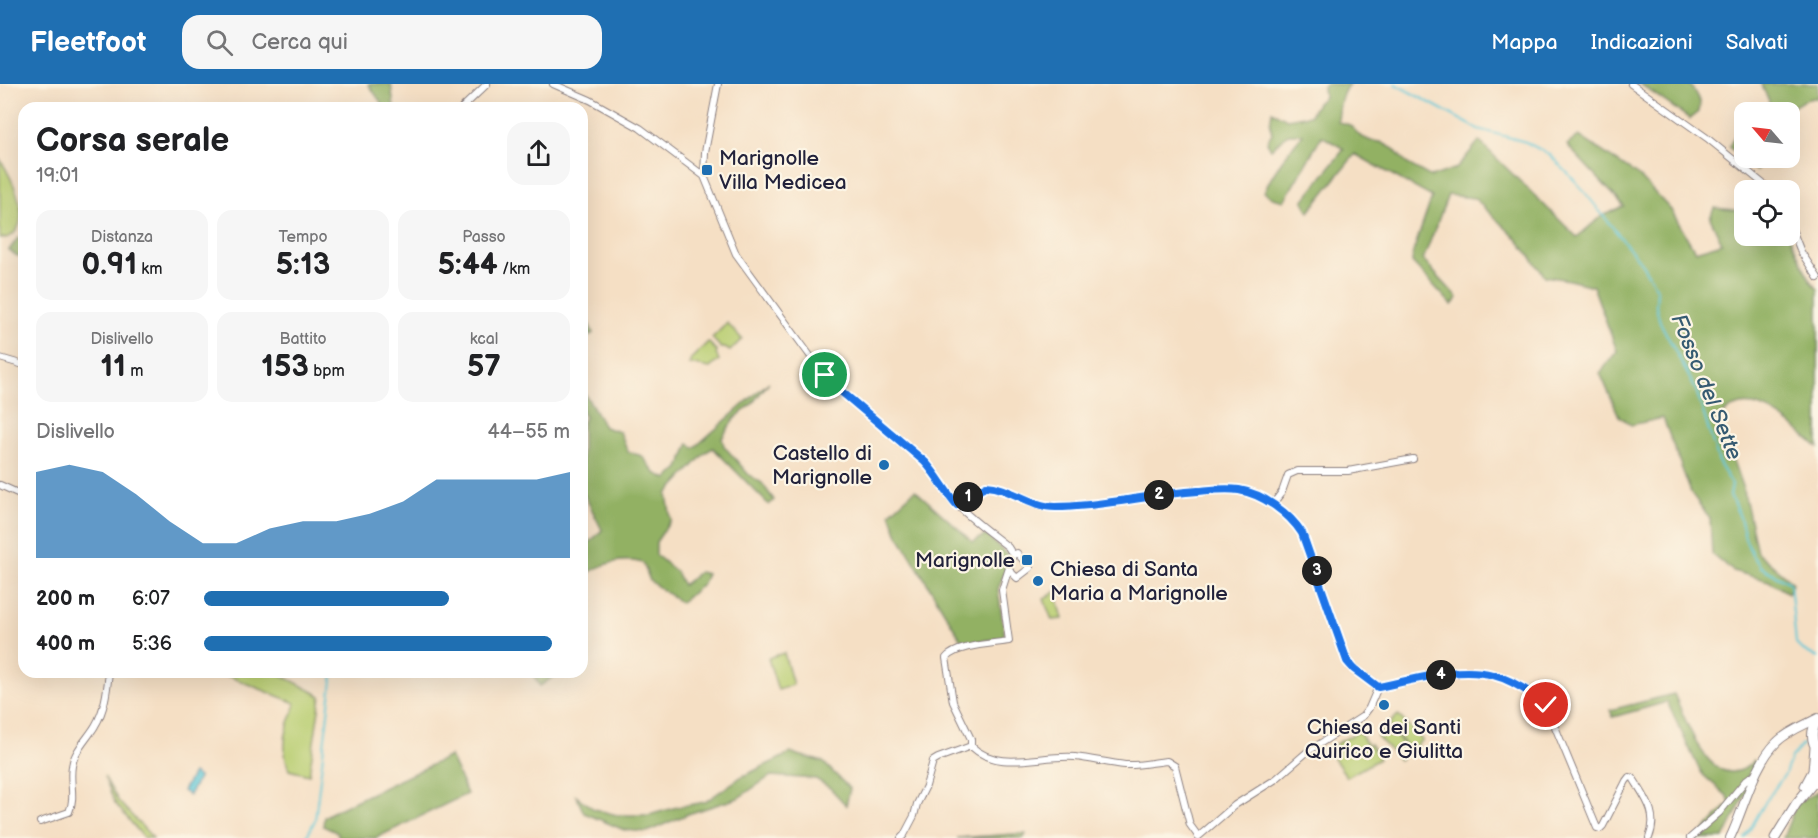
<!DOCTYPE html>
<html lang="it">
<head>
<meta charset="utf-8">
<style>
  body { margin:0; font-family:"Balsamiq Sans",sans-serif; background:#f6f6f6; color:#202124; height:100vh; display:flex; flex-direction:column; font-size:22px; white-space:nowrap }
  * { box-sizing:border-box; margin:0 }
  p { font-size:20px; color:#757577 }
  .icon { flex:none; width:33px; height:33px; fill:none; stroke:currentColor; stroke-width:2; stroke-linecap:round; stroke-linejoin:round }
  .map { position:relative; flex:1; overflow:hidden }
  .details { position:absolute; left:18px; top:18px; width:570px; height:576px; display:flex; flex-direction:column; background:#fff; border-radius:18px; box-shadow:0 6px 24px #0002 }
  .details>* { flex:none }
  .needle { width:39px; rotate:298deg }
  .fabs { position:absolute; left:1734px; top:18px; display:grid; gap:12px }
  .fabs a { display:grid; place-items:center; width:66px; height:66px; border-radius:12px; background:#fff; box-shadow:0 6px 24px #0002; font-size:30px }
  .pin { position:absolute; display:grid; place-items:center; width:51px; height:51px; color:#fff; margin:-26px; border:3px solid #fff; border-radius:50%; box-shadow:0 2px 6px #0007 }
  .km { position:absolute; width:30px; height:30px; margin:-15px; border-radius:50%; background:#222; color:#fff; font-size:16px; line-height:30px; text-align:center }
  .round { display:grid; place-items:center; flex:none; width:63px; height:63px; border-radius:18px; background:#f6f6f6 }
  .summary { display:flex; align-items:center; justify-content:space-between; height:102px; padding:0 18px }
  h1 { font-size:33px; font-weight:700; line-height:45px }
  .metrics { display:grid; grid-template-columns:repeat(3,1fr); gap:9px; height:102px; padding:6px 18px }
  .metrics div { display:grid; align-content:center; border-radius:15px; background:#f6f6f6; text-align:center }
  .metrics b { font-size:30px; font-weight:700 }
  .metrics small { font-size:16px; font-weight:400 }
  .metrics p { font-size:16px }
  .chart { height:168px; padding:12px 18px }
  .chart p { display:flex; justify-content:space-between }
  .chart svg { width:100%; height:108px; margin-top:6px; fill:#1f6fb2; opacity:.7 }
  ul { padding:0 18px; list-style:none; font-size:20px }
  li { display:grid; grid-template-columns:96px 72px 1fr; align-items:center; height:45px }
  li i { height:15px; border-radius:8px; background:#1f6fb2 }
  header { display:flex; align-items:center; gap:36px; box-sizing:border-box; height:84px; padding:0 30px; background:#1f6fb2; color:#fff }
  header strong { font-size:28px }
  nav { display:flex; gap:33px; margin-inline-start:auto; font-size:21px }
  .search { width:420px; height:54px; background:#f6f6f6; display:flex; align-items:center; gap:15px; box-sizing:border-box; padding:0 21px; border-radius:18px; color:#757577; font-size:22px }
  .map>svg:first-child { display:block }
  .green { fill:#b9ce72; stroke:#6e7856; stroke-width:1.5 }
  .forest { fill:#92b164; stroke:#5a6a50; stroke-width:1.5 }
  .water { fill:#5cc6d7; stroke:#3f7489; stroke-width:1.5 }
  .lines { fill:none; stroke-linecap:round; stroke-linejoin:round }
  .stream { stroke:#5cc6d7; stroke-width:2 }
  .minor-casing { stroke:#8c8080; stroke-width:8 }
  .secondary-casing { stroke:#8c8080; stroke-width:10 }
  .primary-casing { stroke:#8c8080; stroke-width:11 }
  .minor { stroke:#fff; stroke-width:6 }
  .secondary { stroke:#fff; stroke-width:8 }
  .primary { stroke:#fff; stroke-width:9 }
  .route-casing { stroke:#fff; stroke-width:12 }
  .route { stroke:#1a73e8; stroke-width:8 }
  .poi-dot { fill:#1f6fb2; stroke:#fcf5e5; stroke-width:2 }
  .labels { text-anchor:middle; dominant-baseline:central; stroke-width:4.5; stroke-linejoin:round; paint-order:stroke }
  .poi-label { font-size:21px; fill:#22223b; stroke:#fcf5e5; text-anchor:start }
  .water-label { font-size:22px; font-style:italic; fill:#365b72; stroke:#fcf5e5 }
</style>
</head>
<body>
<header>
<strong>Fleetfoot</strong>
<div class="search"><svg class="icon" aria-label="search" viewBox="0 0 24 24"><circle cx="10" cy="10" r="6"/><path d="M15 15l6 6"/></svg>Cerca qui</div>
<nav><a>Mappa</a><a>Indicazioni</a><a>Salvati</a></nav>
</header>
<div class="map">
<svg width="1818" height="754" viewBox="0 0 1818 754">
  <rect width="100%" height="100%" fill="#fcf5e5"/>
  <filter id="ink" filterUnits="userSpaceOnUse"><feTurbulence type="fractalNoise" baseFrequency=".0167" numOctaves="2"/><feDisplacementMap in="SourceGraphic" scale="12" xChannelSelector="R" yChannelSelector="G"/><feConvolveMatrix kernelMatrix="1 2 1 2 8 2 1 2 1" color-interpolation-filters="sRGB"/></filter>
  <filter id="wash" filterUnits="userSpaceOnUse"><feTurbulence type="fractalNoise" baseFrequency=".008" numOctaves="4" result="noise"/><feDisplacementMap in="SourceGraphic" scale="24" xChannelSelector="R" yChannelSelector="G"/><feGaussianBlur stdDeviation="1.35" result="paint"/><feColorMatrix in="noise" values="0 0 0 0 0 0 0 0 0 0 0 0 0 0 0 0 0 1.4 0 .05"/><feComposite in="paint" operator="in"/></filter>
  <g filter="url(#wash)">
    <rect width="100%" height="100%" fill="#f5dfc4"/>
    <path class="green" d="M0,75C10,91 30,128 16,147C12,152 7,155 0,154Z
      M727,239L742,255L730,267L725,264H721L712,254Z
      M708,258L717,267L716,270L719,276L710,284L689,280L691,278L690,276Z
      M1060,505L1062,510L1057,512L1063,535L1052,536L1044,515Z
      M784,569L793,601L778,606L768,574Z
      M218,588H276L321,612L309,691L289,686C284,672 283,657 288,642C290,633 295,629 295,619Z
      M1398,631L1422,656L1411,666L1388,641Z
      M1387,643L1409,666L1399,676L1377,652Z
      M1359,647L1367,661L1370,660L1379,675L1347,693L1327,665Z
      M104,692L119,718L153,754H144L115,719Z"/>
    <path class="forest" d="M368,0H391L394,24H385Z
      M1325,0H1349C1340,11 1339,24 1338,38L1350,41L1360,52L1371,57L1381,58L1394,65L1406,79L1431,93L1457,84L1479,57L1577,153L1602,132L1624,122L1567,61L1579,52L1640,93L1671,126L1695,167L1722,159L1710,134L1714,124L1744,127V152H1789L1811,198L1818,205V364C1798,346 1763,311 1734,323C1728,325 1723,330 1718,334L1744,408L1757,468L1793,499L1788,509L1769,497L1733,487L1712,470L1710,435L1691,409L1663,334L1631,341L1619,332L1600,289L1617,267L1593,202L1569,196L1545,192L1518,156L1474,114L1448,111L1423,176L1458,214L1452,221L1412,178L1413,168L1432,113L1355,70L1309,128L1303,117L1344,65L1322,52L1284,117L1273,114L1264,108C1274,86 1287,68 1303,50H1288L1271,65L1267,58L1272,49L1270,41L1272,27L1287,35L1310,31L1317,19L1324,13L1323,3Z
      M1640,0H1690L1700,18L1699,28L1690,35Z
      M1761,0H1818V14C1807,13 1795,20 1788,28H1772L1768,24L1769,17Z
      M1744,32V74H1765L1756,87L1729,63Z
      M18,154H24V172H17L9,166Z
      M582,225L593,249L582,257Z
      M769,298L752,320L734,335L722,354L724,362L749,391L762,399L774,416L769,421L713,364L706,368L667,410L671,436L656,458V471L676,488L683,501L699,488L707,490L703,499L681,519L650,497L643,479C620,473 601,480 582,493V466L602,446L582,406V340L585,333L582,328V306L592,321L604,343L620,348L628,368L642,372L655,389L667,395L679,384L689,359L694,364Z
      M915,406L973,458L986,451L1011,474L998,505L1005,554L963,559L897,449L890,429Z
      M531,588H561L540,602Z
      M1674,610C1685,633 1707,703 1743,685C1747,684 1751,679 1754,676L1756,681L1748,690V705L1724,754H1697L1730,719L1727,712L1701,689L1667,618L1613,633L1610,626Z
      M791,669L823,678L850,705L846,721L830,704L816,695L771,692L738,714L688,730L647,748L624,746L584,729L576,712L594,725L617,731H649L677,723L705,718L741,693Z
      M450,672L467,710L376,754H339L338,749L323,742L324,733L334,727Z
      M1818,707V754H1783L1796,720Z
      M1014,750H1026L1024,754H957Z"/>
    <path class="water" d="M193,689L199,693L189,711L183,707Z"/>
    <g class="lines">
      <path class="stream" d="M1395,0L1478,45L1526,58L1550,71L1579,101L1642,180L1657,205L1656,223L1660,238L1696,306L1720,381L1732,400L1730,411L1740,433L1745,454L1752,471L1761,483L1790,499L1796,559L1803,566L1818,574
        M306,754L315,736L333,588
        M1745,754L1766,717L1785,690L1791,674L1803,660"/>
    </g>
  </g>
  <g filter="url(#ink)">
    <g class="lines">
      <defs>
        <path id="minor" d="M553,0L590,16L640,44L704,92
          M718,0L705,68L704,92L736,170L811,273L836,303L925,378C935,389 941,401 950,413C966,432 988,447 1008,463L1013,471L1002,506L1009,557C992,560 957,561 946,574L953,618L971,655V662L938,674L933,677L926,702L917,720L914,732L904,751L901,754
          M1631,0L1707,54L1771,106
          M462,24L487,0
          M1790,140L1801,168L1818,194
          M0,274L24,281
          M0,401L24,412
          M957,421L986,402C1010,403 1030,423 1056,423C1103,423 1150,410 1197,407C1211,406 1225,404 1239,406C1263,410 1289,429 1302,449L1347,577L1354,585L1378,603L1434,591L1473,588L1494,591L1517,600L1533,610L1546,621L1597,744L1600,745L1603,742L1626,697L1629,693L1633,694C1645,714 1659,729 1649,754
          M1272,421L1282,408L1288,391L1297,387H1348L1413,375
          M1010,487L1017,494L1030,484L1017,469L1013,471
          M971,662C999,689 1041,670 1075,673C1092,675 1108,679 1125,681C1139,682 1154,678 1167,677L1175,682L1190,741L1198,752
          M40,738L69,728C76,713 69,698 72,682C74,667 88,654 95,642C105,626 107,606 109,588
          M1198,753L1235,721L1276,695L1307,668L1363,632L1369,624L1378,603
          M1690,754L1719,729L1746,696L1750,693H1755"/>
        <path id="secondary" d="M1730,754C1744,725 1754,680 1777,658C1788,647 1805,641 1818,634"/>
        <path id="primary" d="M1818,635C1811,646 1810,656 1818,667
          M1805,702L1813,687L1815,663
          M1775,754L1796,720L1818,693"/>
      </defs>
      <use href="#minor" class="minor-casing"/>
      <use href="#secondary" class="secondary-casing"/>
      <use href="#primary" class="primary-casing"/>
      <use href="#minor" class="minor"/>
      <use href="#secondary" class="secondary"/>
      <use href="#primary" class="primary"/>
    </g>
  </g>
  <g class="lines" filter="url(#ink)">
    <defs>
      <path id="route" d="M825,291L836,303L925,378C937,391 945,407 957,421L986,402C1010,403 1030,423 1056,423C1103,423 1150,410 1198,407C1211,406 1225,404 1239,406C1263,410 1289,429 1302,449L1347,577L1354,585L1378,603C1413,596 1458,582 1493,591C1513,596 1530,608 1546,621"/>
    </defs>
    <use href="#route" class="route-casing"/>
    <use href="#route" class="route"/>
  </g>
  <g class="poi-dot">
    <rect x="701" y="80" width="12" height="12" rx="3"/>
    <circle cx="884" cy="381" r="6"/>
    <rect x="1021" y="470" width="12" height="12" rx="3"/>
    <circle cx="1038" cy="497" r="6"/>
    <circle cx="1384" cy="621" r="6"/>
  </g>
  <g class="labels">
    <g class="poi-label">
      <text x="719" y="74">Marignolle<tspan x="719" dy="24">Villa Medicea</tspan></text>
      <text x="872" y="369" text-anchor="end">Castello di<tspan x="872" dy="24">Marignolle</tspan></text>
      <text x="1015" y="476" text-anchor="end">Marignolle</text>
      <text x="1050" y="485">Chiesa di Santa<tspan x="1050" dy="24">Maria a Marignolle</tspan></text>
      <text x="1384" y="643" text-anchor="middle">Chiesa dei Santi<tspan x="1384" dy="24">Quirico e Giulitta</tspan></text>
    </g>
    <g class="water-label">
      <text transform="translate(1706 303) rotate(68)">Fosso del Sette</text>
    </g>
  </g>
</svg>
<div class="fabs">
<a><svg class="needle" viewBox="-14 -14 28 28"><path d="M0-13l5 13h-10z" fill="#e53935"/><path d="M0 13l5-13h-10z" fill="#757577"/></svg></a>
<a><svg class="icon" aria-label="locate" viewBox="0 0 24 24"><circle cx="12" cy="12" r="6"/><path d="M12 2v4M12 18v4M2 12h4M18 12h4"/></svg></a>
</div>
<div class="pin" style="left:825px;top:291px;background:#1e9e55"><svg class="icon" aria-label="arrive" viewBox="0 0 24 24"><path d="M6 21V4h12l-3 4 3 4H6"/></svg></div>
<div class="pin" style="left:1546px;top:621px;background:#d93025"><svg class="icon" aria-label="check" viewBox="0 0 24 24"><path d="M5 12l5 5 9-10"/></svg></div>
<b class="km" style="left:968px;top:413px">1</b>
<b class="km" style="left:1159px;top:411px">2</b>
<b class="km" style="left:1317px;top:487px">3</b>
<b class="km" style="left:1441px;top:591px">4</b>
<section class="details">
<div class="summary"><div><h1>Corsa serale</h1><p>19:01</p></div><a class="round"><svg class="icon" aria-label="share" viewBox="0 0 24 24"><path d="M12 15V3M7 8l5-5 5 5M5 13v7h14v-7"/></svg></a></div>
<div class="metrics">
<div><p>Distanza</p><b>0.91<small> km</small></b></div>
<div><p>Tempo</p><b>5:13</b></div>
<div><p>Passo</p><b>5:44<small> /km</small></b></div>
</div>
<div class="metrics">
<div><p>Dislivello</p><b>11<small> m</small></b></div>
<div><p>Battito</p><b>153<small> bpm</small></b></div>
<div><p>kcal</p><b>57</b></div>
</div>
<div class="chart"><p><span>Dislivello</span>44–55 m</p>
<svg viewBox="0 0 160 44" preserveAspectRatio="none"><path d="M0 44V9L10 6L20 9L30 18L40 29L50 38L60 38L70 32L80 29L90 29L100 26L110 21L120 12L130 12L140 12L150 12L160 9V44z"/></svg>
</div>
<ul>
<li><b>200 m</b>6:07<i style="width:67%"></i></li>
<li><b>400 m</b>5:36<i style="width:95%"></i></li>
</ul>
</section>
</div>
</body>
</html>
